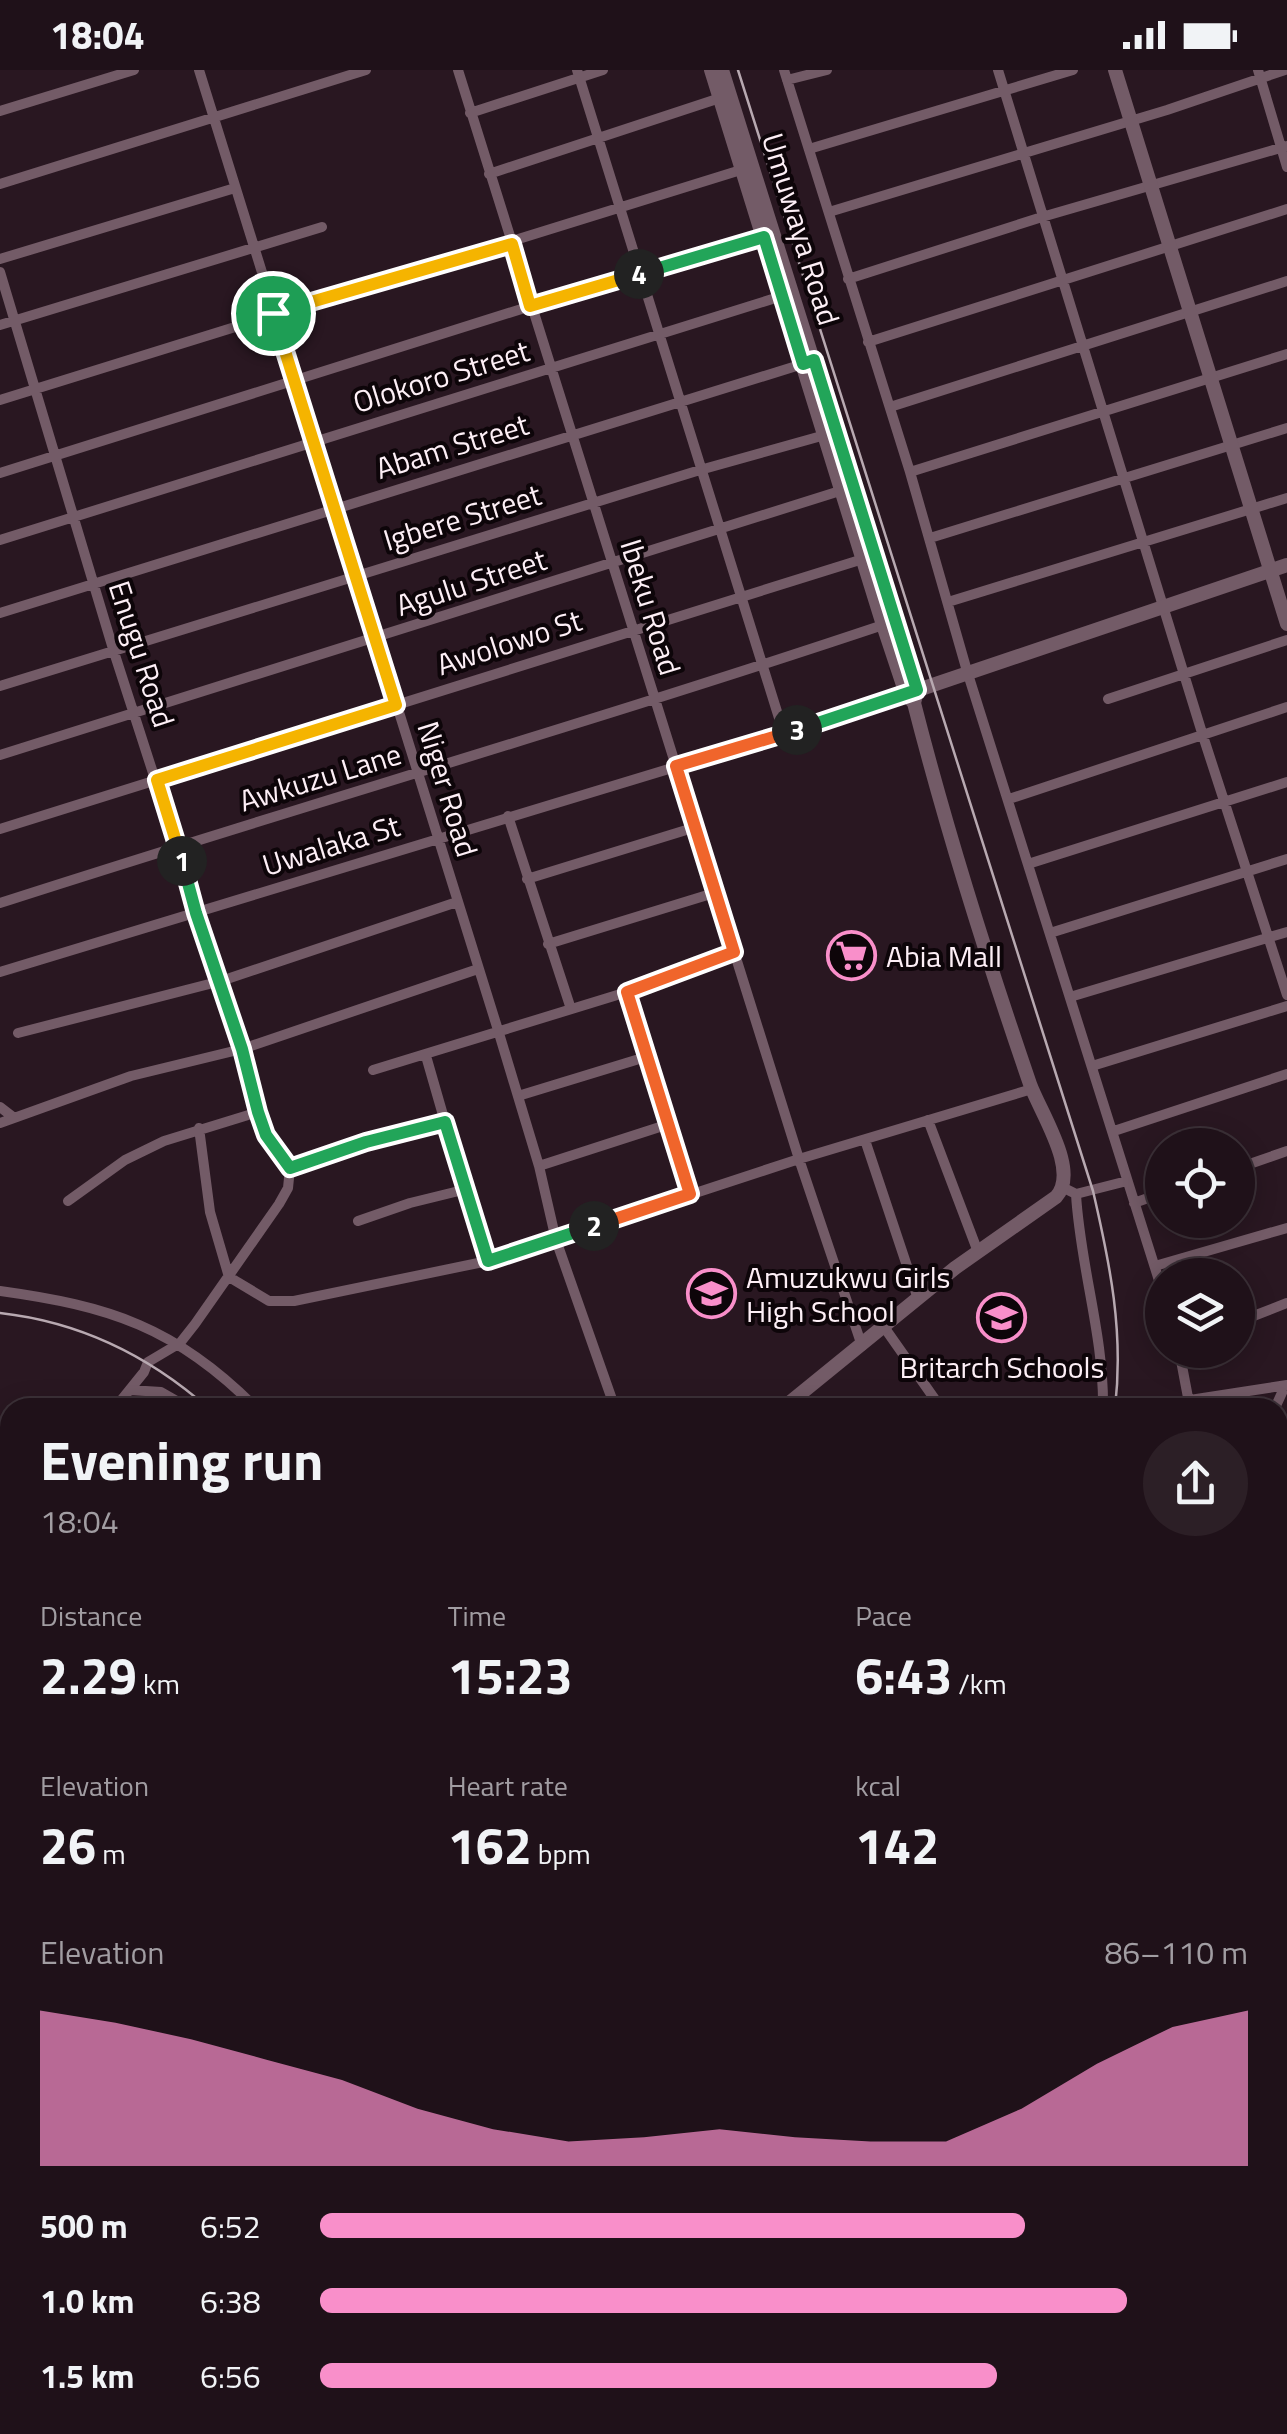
<!DOCTYPE html>
<html lang="en">
<head>
<meta charset="utf-8">
<style>
  body { margin:0; font-family:"Titillium Web",sans-serif; background:#2c1f26; color:#f1f3f6; height:100vh; display:flex; flex-direction:column; font-size:38px; white-space:nowrap }
  * { box-sizing:border-box; margin:0 }
  p { font-size:32px; color:#a19da2 }
  .icon { flex:none; width:55px; height:55px; fill:none; stroke:currentColor; stroke-width:2; stroke-linecap:round; stroke-linejoin:round }
  .map { position:relative; flex:1; overflow:hidden }
  .panel { position:absolute; left:0px; top:1328px; width:1288px; height:1038px; display:flex; flex-direction:column; background:#1f1119; border-radius:30px 30px 0 0; box-shadow:0 5px 25px #0003,0 0 0 2px #3c3138 }
  .panel>* { flex:none }
  .buttons { position:absolute; left:1145px; top:1058px; display:grid; gap:20px }
  .buttons a { display:grid; place-items:center; width:110px; height:110px; border-radius:50%; background:#1f1119; box-shadow:0 5px 25px #0003,0 0 0 2px #3c3138; font-size:50px }
  .pin { position:absolute; display:grid; place-items:center; width:85px; height:85px; color:#fff; margin:-42px; border:5px solid #fff; border-radius:50%; box-shadow:0 2px 10px #0007 }
  .km { position:absolute; width:50px; height:50px; margin:-25px; border-radius:50%; background:#222; color:#fff; font-size:28px; line-height:50px; text-align:center }
  .round { display:grid; place-items:center; flex:none; width:105px; height:105px; border-radius:52px; background:#2c1f26 }
  .summary { display:flex; align-items:center; justify-content:space-between; height:170px; padding:0 40px }
  h1 { font-size:55px; font-weight:700; line-height:75px }
  .metrics { display:grid; grid-template-columns:repeat(3,1fr); gap:15px; height:170px; padding:10px 40px }
  .metrics div { display:grid; align-content:center }
  .metrics b { font-size:50px; font-weight:700 }
  .metrics small { font-size:28px; font-weight:400 }
  .metrics p { font-size:28px }
  .chart { height:280px; padding:20px 40px }
  .chart p { display:flex; justify-content:space-between }
  .chart svg { width:100%; height:180px; margin-top:10px; fill:#f98fca; opacity:.7 }
  ul { padding:0 40px; list-style:none; font-size:32px }
  li { display:grid; grid-template-columns:160px 120px 1fr; align-items:center; height:75px }
  li i { height:25px; border-radius:12px; background:#f98fca }
  .status { display:flex; justify-content:space-between; align-items:center; height:70px; padding:0 50px; background:#1f1119; direction:ltr }
  .status svg { height:28px; fill:currentColor }
  .map>svg:first-child { display:block }
  .lines { fill:none; stroke-linecap:round; stroke-linejoin:round }
  .minor { stroke:#735b67; stroke-width:10 }
  .tertiary { stroke:#735b67; stroke-width:14 }
  .rail { stroke:#b8a9b1; stroke-width:2.5 }
  .split-1-casing { stroke:#fff; stroke-width:20 }
  .split-2-casing { stroke:#fff; stroke-width:20 }
  .split-3-casing { stroke:#fff; stroke-width:20 }
  .split-4-casing { stroke:#fff; stroke-width:20 }
  .split-5-casing { stroke:#fff; stroke-width:20 }
  .split-1 { stroke:#f5b400; stroke-width:12 }
  .split-2 { stroke:#22a559; stroke-width:12 }
  .split-3 { stroke:#f0652b; stroke-width:12 }
  .split-4 { stroke:#22a559; stroke-width:12 }
  .split-5 { stroke:#f5b400; stroke-width:12 }
  .labels { text-anchor:middle; dominant-baseline:central; stroke-width:8; stroke-linejoin:round; paint-order:stroke }
  .street-label { font-size:30px; fill:#fdeff6; stroke:#0d0509 }
  .poi-label { font-size:30px; fill:#fdeff6; stroke:#0d0509; text-anchor:start }
</style>
</head>
<body>
<div class="status"><b>18:04</b><svg viewBox="0 0 49 12"><path d="M0 12V9h3v3zM5 12V6h3v6zM10 12V3h3v9zM15 12V0h3v12zM26 1h20v11H26zM47 4h2v5h-2z"/></svg></div>
<div class="map">
<svg width="1287" height="2364" viewBox="0 0 1287 2364">
  <rect width="100%" height="100%" fill="#291721"/>
  <g class="lines">
    <path class="minor" d="M199,0L498,960L539,1096L556,1170L615,1338
      M458,0L799,1089L862,1276
      M577,0L784,664
      M784,0L910,402L967,601L1162,1220
      M998,0L1203,666L1287,925
      M1258,0L1287,97
      M787,10L827,0
      M0,41L134,0
      M470,43L603,0
      M809,79L1073,0
      M489,104L720,28
      M0,114L366,0
      M829,142L1167,40L1285,0
      M0,189L235,118
      M0,202L114,582L242,979L258,1042L266,1065L290,1098L366,1072L445,1052L426,986
      M848,209L1042,147L1287,76
      M0,255L322,157
      M868,272L1287,139
      M0,330C248,251 497,178 744,99
      M890,337L1287,211
      M910,402L1287,284
      M0,403L531,236L764,167
      M930,468L1287,358
      M0,470L782,226
      M948,532L1287,428
      M0,543L806,293
      M0,616L700,400L825,365
      M1108,629L1287,570
      M0,685L843,420
      M1009,729L1287,637
      M508,746L571,939
      M0,759L863,489
      M1028,794L1287,712
      M527,809L696,757
      M0,833C294,738 590,653 883,555
      M1050,863L1287,789
      M548,874L714,823
      M0,902L784,664L906,624
      M627,922L690,1124
      M1070,927L1287,862
      M18,963L221,911L457,832
      M1092,996L1287,936
      M373,1000L627,922L733,883
      M518,1026L649,986
      M0,1037L13,1047
      M928,1050L978,1182
      M445,1052L488,1191
      M0,1053L131,1006L242,979L478,899
      M199,1058L210,1142L229,1207L269,1231H294L488,1191L799,1089L1032,1019
      M1114,1061L1287,1004
      M865,1070L918,1229
      M539,1096L669,1054
      M1238,1098L1287,1081
      M1064,1118L1076,1124L1127,1111
      M1076,1124C1080,1196 1104,1265 1103,1338
      M68,1131L125,1090L164,1071L258,1042
      M1134,1133L1162,1123
      M358,1151L410,1133L467,1119
      M1155,1196L1287,1158
      M0,1221C109,1236 176,1257 256,1338
      M1238,1252L1287,1233
      M884,1257L941,1338
      M1179,1280L1190,1338
      M130,1320L161,1322L189,1338
      M1190,1330L1287,1315
      M115,1338L144,1302L148,1292L180,1273L195,1254L279,1134L288,1118L290,1098
      M1275,1338L1285,1316
      M0,1403L10,1399
      M1278,1476L1287,1480
      M1,1588L10,1669
      M1278,1663L1287,1659
      M0,2148L10,2149
      M0,2277L10,2282
      M73,2355L76,2364
      M530,2355L536,2364
      M311,2364L315,2355
      M432,2364L433,2355"/>
    <path class="tertiary" d="M711,0L883,555L906,624L914,633C947,762 987,889 1030,1014C1041,1044 1080,1101 1056,1127L955,1198L783,1338
      M722,0L917,621L914,633
      M1115,0L1287,554
      M912,622L1287,495
      M0,1991L10,1989
      M780,2355L782,2364"/>
    <path class="rail" d="M738,0L1093,1121C1110,1194 1124,1262 1115,1338
      M0,1243C80,1252 148,1285 208,1338"/>
  </g>
  <g class="lines">
    <defs>
      <path id="split-1" d="M182,791L157,710L396,635L273,243"/>
      <path id="split-2" d="M182,791L196,843L242,979L258,1042L266,1065L290,1098L366,1072L445,1052L488,1191L594,1156"/>
      <path id="split-3" d="M594,1156L690,1124L627,922L734,882L676,696L797,660"/>
      <path id="split-4" d="M639,204L764,167L803,294L814,290L917,620L797,660"/>
      <path id="split-5" d="M273,243L512,174L530,236L639,204"/>
    </defs>
    <use href="#split-1" class="split-1-casing"/>
    <use href="#split-2" class="split-2-casing"/>
    <use href="#split-3" class="split-3-casing"/>
    <use href="#split-4" class="split-4-casing"/>
    <use href="#split-5" class="split-5-casing"/>
    <use href="#split-1" class="split-1"/>
    <use href="#split-2" class="split-2"/>
    <use href="#split-3" class="split-3"/>
    <use href="#split-4" class="split-4"/>
    <use href="#split-5" class="split-5"/>
  </g>
  <defs>
    <symbol id="supermarket-ring" viewBox="-11 -11 22 22"><circle r="9.5" fill="#0d0509" stroke="#f98fca" stroke-width="1.5"/><path d="M-6-5.5h2.5l.6 2H6L4.5 2H-2.5L-4.4-4H-6ZM-1.5 3.2a1.3 1.3 0 1 0 .1 0ZM3 3.2a1.3 1.3 0 1 0 .1 0Z" fill="#f98fca"/></symbol>
    <symbol id="school-ring" viewBox="-11 -11 22 22"><circle r="9.5" fill="#0d0509" stroke="#f98fca" stroke-width="1.5"/><path d="M0-5L7-2L0 1L-7-2ZM-4 1L0 2.5L4 1V4Q0 6-4 4Z" fill="#f98fca"/></symbol>
  </defs>
  <g fill-rule="evenodd">
    <use href="#supermarket-ring" x="824" y="858" width="55" height="55"/>
    <use href="#school-ring" x="684" y="1196" width="55" height="55"/>
    <use href="#school-ring" x="974" y="1220" width="55" height="55"/>
  </g>
  <g class="labels">
    <g class="street-label">
      <text transform="translate(801 159) rotate(73)">Umuwaya Road</text>
      <text transform="translate(441 306) rotate(-17)">Olokoro Street</text>
      <text transform="translate(452 376) rotate(-17)">Abam Street</text>
      <text transform="translate(462 447) rotate(-17)">Igbere Street</text>
      <text transform="translate(471 512) rotate(-18)">Agulu Street</text>
      <text transform="translate(651 537) rotate(73)">Ibeku Road</text>
      <text transform="translate(509 572) rotate(-18)">Awolowo St</text>
      <text transform="translate(142 584) rotate(72)">Enugu Road</text>
      <text transform="translate(320 707) rotate(-17)">Awkuzu Lane</text>
      <text transform="translate(448 719) rotate(73)">Niger Road</text>
      <text transform="translate(331 775) rotate(-17)">Uwalaka St</text>
    </g>
    <g class="poi-label">
      <text x="886" y="886">Abia Mall</text>
      <text x="746" y="1207">Amuzukwu Girls<tspan x="746" dy="34">High School</tspan></text>
      <text x="1002" y="1297" text-anchor="middle">Britarch Schools</text>
    </g>
  </g>
</svg>
<div class="buttons">
<a><svg class="icon" aria-label="locate" viewBox="0 0 24 24"><circle cx="12" cy="12" r="6"/><path d="M12 2v4M12 18v4M2 12h4M18 12h4"/></svg></a>
<a><svg class="icon" aria-label="layers" viewBox="0 0 24 24"><path d="M12 4l9 5-9 5-9-5zM3 14l9 5 9-5"/></svg></a>
</div>
<div class="pin" style="left:273px;top:243px;background:#1e9e55"><svg class="icon" aria-label="arrive" viewBox="0 0 24 24"><path d="M6 21V4h12l-3 4 3 4H6"/></svg></div>
<b class="km" style="left:182px;top:791px">1</b>
<b class="km" style="left:594px;top:1156px">2</b>
<b class="km" style="left:797px;top:660px">3</b>
<b class="km" style="left:639px;top:204px">4</b>
<section class="panel">
<div class="summary"><div><h1>Evening run</h1><p>18:04</p></div><a class="round"><svg class="icon" aria-label="share" viewBox="0 0 24 24"><path d="M12 15V3M7 8l5-5 5 5M5 13v7h14v-7"/></svg></a></div>
<div class="metrics">
<div><p>Distance</p><b>2.29<small> km</small></b></div>
<div><p>Time</p><b>15:23</b></div>
<div><p>Pace</p><b>6:43<small> /km</small></b></div>
</div>
<div class="metrics">
<div><p>Elevation</p><b>26<small> m</small></b></div>
<div><p>Heart rate</p><b>162<small> bpm</small></b></div>
<div><p>kcal</p><b>142</b></div>
</div>
<div class="chart"><p><span>Elevation</span>86–110 m</p>
<svg viewBox="0 0 160 44" preserveAspectRatio="none"><path d="M0 44V6L10 9L20 13L30 18L40 23L50 30L60 35L70 38L80 37L90 35L100 37L110 38L120 38L130 30L140 19L150 10L160 6V44z"/></svg>
</div>
<ul>
<li><b>500 m</b>6:52<i style="width:76%"></i></li>
<li><b>1.0 km</b>6:38<i style="width:87%"></i></li>
<li><b>1.5 km</b>6:56<i style="width:73%"></i></li>
</ul>
</section>
</div>
</body>
</html>
